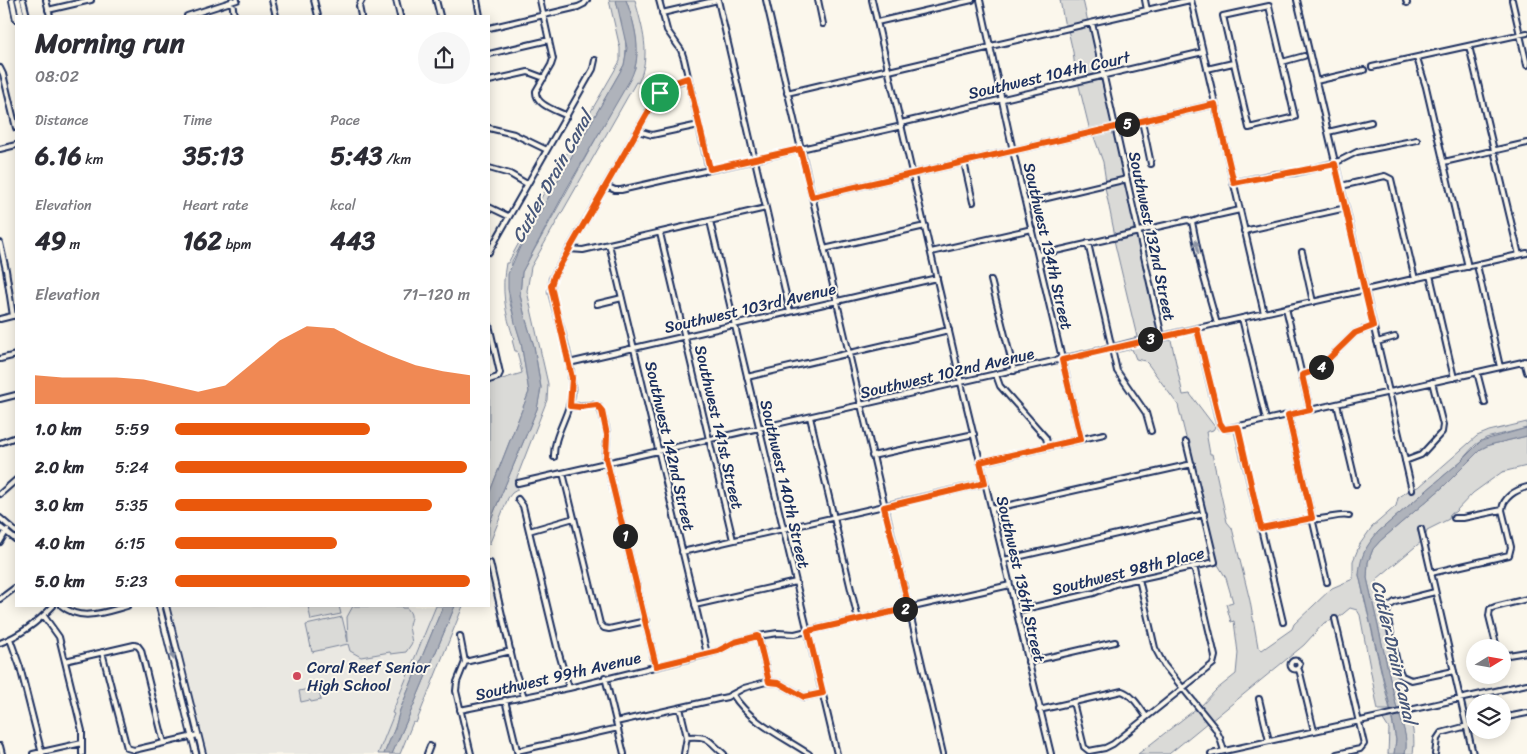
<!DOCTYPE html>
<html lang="en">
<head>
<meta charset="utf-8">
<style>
  body { margin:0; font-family:Sriracha,sans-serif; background:#f7f7f7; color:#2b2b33; height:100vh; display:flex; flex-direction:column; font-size:19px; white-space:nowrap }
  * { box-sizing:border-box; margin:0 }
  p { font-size:16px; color:#7c7c81 }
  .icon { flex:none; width:28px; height:28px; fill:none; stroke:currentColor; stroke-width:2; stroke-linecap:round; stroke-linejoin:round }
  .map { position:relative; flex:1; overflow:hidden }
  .side { position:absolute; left:15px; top:15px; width:475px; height:592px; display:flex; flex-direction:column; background:#fff; border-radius:0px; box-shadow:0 2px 12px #0003 }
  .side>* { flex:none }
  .needle { width:32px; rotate:79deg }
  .tools { position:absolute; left:1466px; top:639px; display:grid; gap:10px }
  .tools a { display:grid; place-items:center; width:45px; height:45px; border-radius:50%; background:#fff; box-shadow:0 2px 12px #0003; font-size:25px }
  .pin { position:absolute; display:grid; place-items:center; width:42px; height:42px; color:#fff; margin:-21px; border:2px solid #fff; border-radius:50%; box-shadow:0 1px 5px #0007 }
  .km { position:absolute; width:25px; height:25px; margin:-12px; border-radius:50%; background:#222; color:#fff; font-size:14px; line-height:25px; text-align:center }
  .round { display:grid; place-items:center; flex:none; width:52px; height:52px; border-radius:26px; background:#f7f7f7 }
  .headline { display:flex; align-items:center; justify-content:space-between; height:85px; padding:0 20px }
  h1 { font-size:28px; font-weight:700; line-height:38px }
  .stats { display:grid; grid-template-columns:repeat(3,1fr); gap:8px; height:85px; padding:5px 20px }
  .stats div { display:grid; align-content:center }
  .stats b { font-size:25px; font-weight:700 }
  .stats small { font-size:14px; font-weight:400 }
  .stats p { font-size:14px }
  .chart { height:140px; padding:10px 20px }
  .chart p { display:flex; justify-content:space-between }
  .chart svg { width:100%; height:90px; margin-top:5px; fill:#ea580c; opacity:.7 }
  ul { padding:0 20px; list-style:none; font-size:16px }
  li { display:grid; grid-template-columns:80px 60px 1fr; align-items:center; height:38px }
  li i { height:12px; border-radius:6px; background:#ea580c }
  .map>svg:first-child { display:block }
  .built { fill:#eae8e2 }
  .green { fill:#dadad7; stroke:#7a849a }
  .water { fill:#afb3bb; stroke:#747e96 }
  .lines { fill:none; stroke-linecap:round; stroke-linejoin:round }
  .minor-casing { stroke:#1b2f5e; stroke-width:8 }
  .major-casing { stroke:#1b2f5e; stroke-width:8 }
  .minor { stroke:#fbf7ec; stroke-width:4 }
  .major { stroke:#fbf7ec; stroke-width:4.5 }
  .oneway { fill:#8b93a5 }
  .route-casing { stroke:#fff; stroke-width:10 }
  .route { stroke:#ea580c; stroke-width:6 }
  .poi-dot { fill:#d1495b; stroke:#fbf7ec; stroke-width:2 }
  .labels { text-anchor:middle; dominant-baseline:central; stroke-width:4; stroke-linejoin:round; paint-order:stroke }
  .street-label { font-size:16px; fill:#1b2f5e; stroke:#fbf7ec }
  .poi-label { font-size:16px; fill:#1b2f5e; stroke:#fbf7ec; text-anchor:start }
  .water-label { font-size:18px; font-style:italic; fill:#47577a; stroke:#fbf7ec }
</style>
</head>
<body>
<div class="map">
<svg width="1527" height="754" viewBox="0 0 1527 754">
  <rect width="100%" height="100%" fill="#fbf7ec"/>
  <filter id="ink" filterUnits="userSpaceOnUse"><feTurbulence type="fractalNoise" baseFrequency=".02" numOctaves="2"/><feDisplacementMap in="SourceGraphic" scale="10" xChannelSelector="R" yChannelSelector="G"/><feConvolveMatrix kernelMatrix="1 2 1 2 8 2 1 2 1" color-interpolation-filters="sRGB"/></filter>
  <g filter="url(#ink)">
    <path class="built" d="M170,606H436L392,713L394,714L378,754H326L321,752L312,754H206Z"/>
    <path class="green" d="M609,0H616C623,19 629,46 624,65L512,261L509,300L521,342L529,392L489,494V383L522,373L517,351H515L512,340L514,339C505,314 501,289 506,263H508L535,213L533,212L620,61V48Z
      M626,0H635C642,28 652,55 638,83L636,82L531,267L527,291L548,384L547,400L517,477V490L512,493L508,498L489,545V524L537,409L541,387L534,346L525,317L520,295L522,272L635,68C640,45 634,22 626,0Z
      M1060,0H1083L1088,22L1065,27Z
      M1086,26L1089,27L1092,31L1101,70L1096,75L1078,79L1076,76L1073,52L1068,30Z
      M1097,78L1103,80L1113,121L1110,126L1090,131L1078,82Z
      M1110,130L1115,132L1125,174L1121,179L1106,182L1103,162L1093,134Z
      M1120,183L1124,184L1127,188L1135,225L1132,231L1115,236L1105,187Z
      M1132,236H1136L1138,239L1159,331L1154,336L1118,344L1115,343L1137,337L1114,240Z
      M1169,337L1171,339L1159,342L1171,340L1183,395L1190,394L1215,427L1213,430L1206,432L1210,454H1212L1227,522L1232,528L1250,601L1258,647L1262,650L1292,629L1294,624L1332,588L1353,579V561L1360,544L1372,527L1396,506L1398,498L1408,491L1420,486L1477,436L1489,431L1527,422V428L1486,438L1475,445L1461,461L1378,532L1365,550L1359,575L1390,710H1378L1360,615L1357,610L1350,608L1338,618L1324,623L1304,645L1211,721L1200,707L1216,690L1236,674L1238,653L1234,621L1231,622L1226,604L1233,602L1226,578L1217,563L1178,405L1148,364L1145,361L1136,359L1132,349L1119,352L1117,351L1122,348Z
      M1527,436V466L1502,472L1473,493L1455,512L1450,514L1449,519L1427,530L1426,534H1424L1422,529L1417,530L1422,541L1377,579L1378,597L1381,605L1403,704L1401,708L1397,709L1367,578L1368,562L1373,549L1380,541L1443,487L1481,449L1489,445Z
      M308,606H339L341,614L311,620Z
      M353,606H401L402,608H407C415,618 409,618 409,627C410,632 411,637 412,643L406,652L391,654L390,652L361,657L350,651L348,644L312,652L306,625L342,617L348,642L347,617Z
      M436,606H443L400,710L395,728L384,754H378L394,714L392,713Z
      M455,606H463L416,723L413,722L400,754H392L412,709Z
      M318,687L321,700L311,702L310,700L301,702L299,691Z
      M1197,708L1208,722L1169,754H1138Z
      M1406,713C1414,722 1415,742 1413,754H1405C1408,741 1403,727 1399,715Z
      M1391,716L1396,740L1394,754H1388L1389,729L1382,718Z"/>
    <path class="water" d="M616,0H626C635,25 643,53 631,78L566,190L522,272L520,295L525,317L534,346L541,388L537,409L489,524V494L529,392L521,342L515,323L508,289V274L520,247L624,65L627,48Z
      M1527,428V436L1489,445L1481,449L1443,487L1380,541L1373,549L1368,562L1367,578L1397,709C1402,723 1409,739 1405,754H1394L1396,740L1389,702L1359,575C1360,557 1366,546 1378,532L1461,461L1481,441Z
      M443,606H455L412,709L392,754H384L395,728L400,710Z"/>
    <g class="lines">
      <defs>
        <path id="minor" d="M23,0L27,16
          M46,0L50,16
          M232,0L234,16
          M272,0L276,16
          M314,0L318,16
          M396,0L400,16
          M436,0L440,16
          M477,0L480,16
          M540,0L553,59L551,65L536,91C535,105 556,110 567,116
          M659,0L667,30L681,50L684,59L709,169
          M718,0L790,312
          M766,0L943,754
          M818,0L823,24
          M872,0L961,383L1051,754
          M980,0L1013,151L1081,439
          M1145,0L1147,10
          M1191,0L1264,313
          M1297,0L1412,490
          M1406,0L1407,3
          M1512,0L1527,65
          M1269,6L1295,117L1249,128L1223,16Z
          M48,10L91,0
          M662,13L718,0
          M187,16L237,0
          M361,16L359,6L362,0
          M877,22L972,0
          M1092,23L1162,337
          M489,28L578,7L584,4L587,0
          M991,46L1190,0
          M1469,46L1519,255
          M489,54L549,40
          M1417,58L1426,87L1468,267
          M1282,62L1304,56
          M1372,67L1527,33
          M0,68L3,74L16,128
          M1207,69L1233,63
          M889,71L991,47
          M489,81L528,72L544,78
          M1316,81L1364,70
          M787,93L889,69
          M1142,121L1151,164
          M901,123L1203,52
          M489,128L514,134L547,150
          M638,131L652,135L699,125
          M1328,132L1371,122
          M0,149L16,145
          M964,162L973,202
          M1444,162L1527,143
          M489,168L510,174L527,184
          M1233,183L1276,174L1294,173L1335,163L1357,152L1417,140
          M606,186L615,190H621L902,126
          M1341,186L1385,176L1391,179L1415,279
          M812,197L1215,104
          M1026,203L1127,179
          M489,207L508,216
          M710,221L837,754
          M1192,222L1202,271L1217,324
          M1192,222L1200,219L1240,210
          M1139,231L1188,220L1192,222
          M1244,231L1346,208
          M660,233L733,540
          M0,243L6,270L13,316
          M1088,243L1117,371L1146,413L1151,431
          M609,244L707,654
          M569,249L583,250L766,208
          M824,249L925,226
          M489,252L593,69L595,60
          M931,252L1032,229
          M1302,252L1313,302
          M1038,255L1139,232
          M1477,265L1500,367
          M1430,275L1454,378
          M991,280L1014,371
          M597,304L622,298
          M1286,308L1310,410
          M1242,318L1266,420
          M0,319L16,315
          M489,325L500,373L498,377L489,380
          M1197,329L1219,422L1222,427L1226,429L1527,361
          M1377,342L1395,337
          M0,359L16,355
          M1524,361L1527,372
          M569,363L937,278
          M1477,372L1485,403
          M996,375L1000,386L1046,438L1048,447
          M1302,375L1317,370L1355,333L1373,326
          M747,377L949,330
          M0,399L16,395
          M1337,404L1356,484
          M570,406C576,407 594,404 597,405C602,408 608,433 607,439C607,446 605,451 606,458L656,666
          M1288,415L1327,582
          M810,417L858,619
          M1237,427L1283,622
          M0,443L16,437
          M872,456L974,434
          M554,457C553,436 569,416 572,394C574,365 558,321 551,291L552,279L655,100L668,85L688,79
          M1405,461L1421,455L1442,432L1443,425L1432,382
          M981,462L1104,434
          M563,473L600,624L604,628L609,629L646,621
          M518,483L1527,253
          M0,494L16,480
          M518,499L523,506L557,647L569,688
          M992,509L1192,464
          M0,518L16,532
          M1454,518H1463L1502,510C1503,497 1516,490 1527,487
          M0,527L16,540
          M1261,528C1280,524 1299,519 1317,519C1329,519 1338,514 1349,516
          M1421,529L1473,754
          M529,531L574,518
          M0,542L7,530
          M682,552L985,483
          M1004,560L1204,514
          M490,563L515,671L524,697
          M1431,573L1509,555L1511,547L1502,510
          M1139,579L1155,648L1164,665L1215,728L1220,738L1224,751
          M1435,592L1395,602L1388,607L1387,615L1398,667L1402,676L1411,680L1454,671
          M0,599L16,587
          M695,605L796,582
          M62,606C81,622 105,612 127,606
          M1016,611L1094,593L1115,584L1215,562L1186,442
          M44,616L59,637L82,731V754
          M1335,619L1364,744L1360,749L1337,754
          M460,636L465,662L457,682L456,691L471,754
          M758,636L769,682
          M10,639L20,667L42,754
          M0,643C21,635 38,622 53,606
          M1497,648L1489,616L1490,609L1495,607L1527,599
          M102,652L127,748L134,750L198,735
          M1502,656L1527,652
          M1290.5 665a4.5 4.5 0 1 1 9 0a4.5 4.5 0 1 1-9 0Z
          M65,661L134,645L138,646L141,650L164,743
          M465,662L511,651
          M1028,662L1115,642
          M1298,668L1300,673L1314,731
          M605,677L624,754
          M733,695C751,723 782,736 809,754
          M1259,699L1269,741
          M505,700L518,754
          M1073,702L1084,747L1089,751L1105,748L1113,744L1213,664L1215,656L1194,566
          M680,708L687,737L684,754
          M460,710L569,688L707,654L718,651L735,642L758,636L778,633L795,634L803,632L1010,585
          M1039,710L1122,691C1133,695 1140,708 1146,716
          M1502,718L1527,713
          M616,722L727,697L744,688L766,682L779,683L804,697L823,693
          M687,737C710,735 708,741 724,754
          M0,746L2,754
          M517,751L618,728
          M33,754L82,743
          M427,754L430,746
          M1211,754L1527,684
          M1435,754L1437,739L1441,733L1475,724"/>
        <path id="major" d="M12,0L16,19
          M18,0L22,16
          M159,606L196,754
          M166,606L203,754"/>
      </defs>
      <use href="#minor" class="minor-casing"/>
      <use href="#major" class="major-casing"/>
      <use href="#minor" class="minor"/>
      <use href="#major" class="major"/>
    </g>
    <defs><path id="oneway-solid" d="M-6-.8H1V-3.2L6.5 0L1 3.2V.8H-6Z" transform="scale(1.25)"/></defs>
    <g class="oneway">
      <use href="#oneway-solid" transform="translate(1197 247) rotate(-103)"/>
      <use href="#oneway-solid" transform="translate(172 653) rotate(76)"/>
    </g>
  </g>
  <g class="lines" filter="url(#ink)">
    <defs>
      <path id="route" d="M688,78L710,169L800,149L812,197L1215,104L1234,183C1268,176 1302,171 1335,164L1373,326L1355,333L1317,370L1302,375L1310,410L1288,415L1312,518L1261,528L1238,427L1224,429L1220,423L1197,329L1062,360L1081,439L980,462L985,483L884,507L909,608L808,631L823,693L804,697L779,683L769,682L758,636L735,642L718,651L656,666L606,458L607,435L602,411L597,405L580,407L570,406L572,378L551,286L554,276L655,100C664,87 673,82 688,78Z"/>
    </defs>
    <use href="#route" class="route-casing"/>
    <use href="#route" class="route"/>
  </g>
  <circle class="poi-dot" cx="297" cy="676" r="5"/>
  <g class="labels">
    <g class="street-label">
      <text transform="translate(1049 75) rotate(-13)">Southwest 104th Court</text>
      <text transform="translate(1152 236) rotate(78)">Southwest 132nd Street</text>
      <text transform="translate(1048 246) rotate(77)">Southwest 134th Street</text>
      <text transform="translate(750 308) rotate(-13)">Southwest 103rd Avenue</text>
      <text transform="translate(947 373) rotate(-13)">Southwest 102nd Avenue</text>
      <text transform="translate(719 427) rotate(77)">Southwest 141st Street</text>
      <text transform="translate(670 446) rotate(77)">Southwest 142nd Street</text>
      <text transform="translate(785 484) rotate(77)">Southwest 140th Street</text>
      <text transform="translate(1128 571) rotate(-14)">Southwest 98th Place</text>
      <text transform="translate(1021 579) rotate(77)">Southwest 136th Street</text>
      <text transform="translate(558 676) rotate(-13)">Southwest 99th Avenue</text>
    </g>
    <g class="poi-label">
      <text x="307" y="667">Coral Reef Senior<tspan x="307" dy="18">High School</tspan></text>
    </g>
    <g class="water-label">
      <text transform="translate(552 177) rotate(-61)">Cutler Drain Canal</text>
      <text transform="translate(1394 652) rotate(77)">Cutler Drain Canal</text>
    </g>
  </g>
</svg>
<div class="tools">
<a><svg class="needle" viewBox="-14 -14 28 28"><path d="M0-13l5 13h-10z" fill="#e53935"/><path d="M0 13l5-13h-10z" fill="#7c7c81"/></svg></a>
<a><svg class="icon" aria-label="layers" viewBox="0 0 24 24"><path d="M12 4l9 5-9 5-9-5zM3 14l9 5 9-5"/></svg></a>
</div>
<div class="pin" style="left:660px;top:93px;background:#1e9e55"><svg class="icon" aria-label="arrive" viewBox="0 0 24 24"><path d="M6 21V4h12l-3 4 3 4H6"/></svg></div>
<b class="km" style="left:625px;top:536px">1</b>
<b class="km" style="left:905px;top:609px">2</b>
<b class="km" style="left:1150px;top:339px">3</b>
<b class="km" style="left:1321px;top:367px">4</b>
<b class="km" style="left:1127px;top:124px">5</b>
<section class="side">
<div class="headline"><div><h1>Morning run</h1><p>08:02</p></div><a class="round"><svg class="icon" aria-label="share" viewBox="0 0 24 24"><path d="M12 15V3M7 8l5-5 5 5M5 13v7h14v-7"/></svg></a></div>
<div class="stats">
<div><p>Distance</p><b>6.16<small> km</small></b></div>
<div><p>Time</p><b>35:13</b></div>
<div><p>Pace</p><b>5:43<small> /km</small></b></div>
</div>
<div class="stats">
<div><p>Elevation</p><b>49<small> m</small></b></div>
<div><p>Heart rate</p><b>162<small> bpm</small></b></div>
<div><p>kcal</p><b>443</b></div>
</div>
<div class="chart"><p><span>Elevation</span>71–120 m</p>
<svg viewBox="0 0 160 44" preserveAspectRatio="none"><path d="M0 44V30L10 31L20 31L30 31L40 32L50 35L60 38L70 35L80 24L90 13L100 6L110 7L120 14L130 20L140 25L150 28L160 30V44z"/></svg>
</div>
<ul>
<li><b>1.0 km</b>5:59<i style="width:66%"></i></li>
<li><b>2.0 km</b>5:24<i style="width:99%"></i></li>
<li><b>3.0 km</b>5:35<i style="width:87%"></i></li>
<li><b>4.0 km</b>6:15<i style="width:55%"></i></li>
<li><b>5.0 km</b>5:23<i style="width:100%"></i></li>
</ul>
</section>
</div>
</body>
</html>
